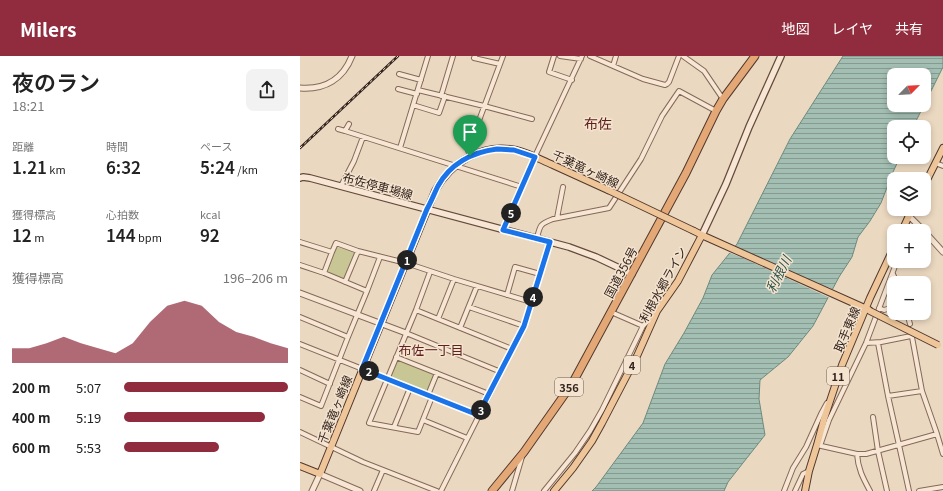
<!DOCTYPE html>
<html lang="ja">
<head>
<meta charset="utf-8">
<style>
  body { margin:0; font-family:Georgia,"Noto Sans JP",serif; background:#f2f2f2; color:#222; height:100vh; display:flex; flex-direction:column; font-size:15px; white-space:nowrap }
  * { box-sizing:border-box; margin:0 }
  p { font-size:13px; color:#767676 }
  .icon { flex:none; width:22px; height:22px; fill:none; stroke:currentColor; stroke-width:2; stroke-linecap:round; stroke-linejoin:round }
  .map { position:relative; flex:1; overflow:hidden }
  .side { display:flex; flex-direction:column; background:#fff; width:300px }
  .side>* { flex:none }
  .needle { width:26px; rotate:66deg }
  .buttons { position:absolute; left:587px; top:12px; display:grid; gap:8px }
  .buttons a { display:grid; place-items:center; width:44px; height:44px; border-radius:8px; background:#fff; box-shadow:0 2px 6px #0003; font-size:20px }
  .pin { position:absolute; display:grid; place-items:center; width:34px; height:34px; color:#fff; margin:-41px -17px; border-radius:50% 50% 50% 0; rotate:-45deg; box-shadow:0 0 4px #0007 }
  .pin .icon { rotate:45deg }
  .km { position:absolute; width:20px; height:20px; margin:-10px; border-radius:50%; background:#222; color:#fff; font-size:11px; line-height:20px; text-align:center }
  .round { display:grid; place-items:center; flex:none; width:42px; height:42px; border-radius:8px; background:#f2f2f2 }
  .headline { display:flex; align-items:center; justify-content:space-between; height:68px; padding:0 12px }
  h1 { font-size:22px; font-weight:600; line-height:30px }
  .figures { display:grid; grid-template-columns:repeat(3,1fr); gap:6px; height:68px; padding:4px 12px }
  .figures div { display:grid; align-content:center }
  .figures b { font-size:17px; font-weight:600 }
  .figures small { font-size:11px; font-weight:400 }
  .figures p { font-size:11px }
  .chart { height:112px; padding:8px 12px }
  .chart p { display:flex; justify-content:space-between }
  .chart svg { width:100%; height:72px; margin-top:4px; fill:#902c3d; opacity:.7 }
  ul { padding:0 12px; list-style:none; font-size:13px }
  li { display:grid; grid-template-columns:64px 48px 1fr; align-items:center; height:30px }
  li i { height:10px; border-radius:5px; background:#902c3d }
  header { display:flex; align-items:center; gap:24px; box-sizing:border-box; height:56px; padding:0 20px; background:#902c3d; color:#fff }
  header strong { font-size:19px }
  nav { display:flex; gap:22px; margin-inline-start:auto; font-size:14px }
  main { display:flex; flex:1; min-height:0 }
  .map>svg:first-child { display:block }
  .park { fill:#c9c695 }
  .water { fill:url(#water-rules); stroke:#6b8b7e; fill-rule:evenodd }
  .pier { fill:#ebd8c0 }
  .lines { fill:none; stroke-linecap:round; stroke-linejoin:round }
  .minor-casing { stroke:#846959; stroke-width:6 }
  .tertiary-casing { stroke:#846959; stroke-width:7 }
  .secondary-casing { stroke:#654a3c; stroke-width:8 }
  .primary-casing { stroke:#51382d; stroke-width:8 }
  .trunk-casing { stroke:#51382d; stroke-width:9 }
  .minor { stroke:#f7e6d3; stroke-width:4 }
  .tertiary { stroke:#f7e6d3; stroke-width:5 }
  .secondary { stroke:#f7e6d3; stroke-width:5.5 }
  .primary { stroke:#eec699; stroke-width:6 }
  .trunk { stroke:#e3a876; stroke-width:7 }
  .rail-casing { stroke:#34241d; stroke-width:2.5 }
  .rail { stroke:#f3e3cf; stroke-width:1; stroke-dasharray:3; stroke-linecap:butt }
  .primary-bridge-casing { stroke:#51382d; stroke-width:8; stroke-linecap:butt }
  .primary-bridge { stroke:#eec699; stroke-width:6 }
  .route-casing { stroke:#fff; stroke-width:8 }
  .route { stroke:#1a73e8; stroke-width:5 }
  .labels { text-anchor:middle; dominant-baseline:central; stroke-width:3; stroke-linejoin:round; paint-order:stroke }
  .shield { fill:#f3e3cf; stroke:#6d5d52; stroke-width:1 }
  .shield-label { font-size:11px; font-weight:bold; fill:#34241d }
  .street-label { font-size:12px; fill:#34241d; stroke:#f3e3cf }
  .water-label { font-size:13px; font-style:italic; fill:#2d534b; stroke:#f3e3cf }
  .neighbourhood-label { font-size:13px; fill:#5f211e; stroke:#f3e3cf }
  .quarter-label { font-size:14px; fill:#5f211e; stroke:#f3e3cf }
</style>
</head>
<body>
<header>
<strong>Milers</strong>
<nav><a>地図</a><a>レイヤ</a><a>共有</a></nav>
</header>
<main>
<section class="side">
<div class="headline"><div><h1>夜のラン</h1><p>18:21</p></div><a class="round"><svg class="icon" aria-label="share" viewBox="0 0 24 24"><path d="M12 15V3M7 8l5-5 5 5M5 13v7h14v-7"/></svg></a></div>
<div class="figures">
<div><p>距離</p><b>1.21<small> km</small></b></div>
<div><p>時間</p><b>6:32</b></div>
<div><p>ペース</p><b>5:24<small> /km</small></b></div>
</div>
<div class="figures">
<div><p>獲得標高</p><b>12<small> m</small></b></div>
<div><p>心拍数</p><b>144<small> bpm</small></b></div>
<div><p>kcal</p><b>92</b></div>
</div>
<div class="chart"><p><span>獲得標高</span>196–206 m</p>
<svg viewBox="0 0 160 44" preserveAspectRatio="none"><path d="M0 44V35L10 35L20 32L30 28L40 32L50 35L60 38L70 32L80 19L90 9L100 6L110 9L120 19L130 25L140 28L150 32L160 35V44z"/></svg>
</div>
<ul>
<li><b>200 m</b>5:07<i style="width:100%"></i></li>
<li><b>400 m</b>5:19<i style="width:86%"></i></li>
<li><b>600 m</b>5:53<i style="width:58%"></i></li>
</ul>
</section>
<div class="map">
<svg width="643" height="435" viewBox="0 0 643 435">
  <defs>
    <pattern id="water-rules" width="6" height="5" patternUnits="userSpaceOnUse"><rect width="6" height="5" fill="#a3beb2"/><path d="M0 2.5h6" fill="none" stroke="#869a90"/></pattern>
  </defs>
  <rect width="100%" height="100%" fill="#ebd8c0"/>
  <path class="park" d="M37,191L55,196L44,224L26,216Z
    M98,304L135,319L128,337L92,323L91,321Z"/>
  <path class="water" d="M543,0H643V11L613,71H594V101H600L593,116L581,147L570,165L558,181L552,201L539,221L513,270L488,301L460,324L459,343L465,379L428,426L424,435H292L296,431L343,367L365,308L384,277L403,242L412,219L437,188L490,83ZM594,19H624V49H594Z"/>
  <path class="pier" d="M433,189L486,214L535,234L530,242L443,202L427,196Z"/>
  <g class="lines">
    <defs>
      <path id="minor" d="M175,0L174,2L200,8
        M254,0L249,16L272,24
        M260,0L281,3
        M290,0L343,23L365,29L367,28L369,26L379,0
        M383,0L404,15L423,43
        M313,10L316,0
        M99,18L121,24
        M98,33L117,38
        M118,34L184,50L232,63
        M141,40L153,0
        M113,49L139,57L145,40
        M38,73L45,75L49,68
        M45,75L222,131
        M100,92L128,0
        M170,100L168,94L203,0
        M635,107L643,110
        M41,130L54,105L63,81
        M257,162L263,131
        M203,174L236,98L282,0
        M237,182C240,169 240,168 253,163L309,152L341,103L362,60L379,35L416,55
        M0,186L32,196L36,187L58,195L106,207L154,223L231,246
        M32,196L24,217L67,235L80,201
        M0,209L24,217
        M130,216L116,254L69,367L118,376L132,341
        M593,218L597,227
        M45,226L58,195
        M207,239L215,211L240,218
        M169,251L224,270
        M579,252L584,254L594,251
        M116,254L212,293
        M311,256L343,270
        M607,257L610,268
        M0,261L48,281
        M138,263L154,223
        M160,272L177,230
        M106,277L201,316
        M566,287L581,286L611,280L612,281L622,335L637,378L643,398
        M578,287L588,340L599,389L609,435
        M0,288L178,359
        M96,301L189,338
        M0,314L30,328
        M128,339L137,317
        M588,340L622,335
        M0,341L21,350L48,281L67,235
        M573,361L578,395L587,435
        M123,364L167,382
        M94,371L110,332
        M0,376L63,406L137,435
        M517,389L557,398H566L637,378
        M518,389L521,387L529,364L566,287L597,205
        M557,398C558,413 563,422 570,435
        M74,435L83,414
        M141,435L224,270L250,186
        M212,435L222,401
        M244,435L275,397L290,375L302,354L343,270L354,259
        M484,435L493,412L506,391L521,358L527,347
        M495,435L503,418L509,415
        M619,435L643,431"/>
      <path id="tertiary" d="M0,32C25,34 43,23 52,0
        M609,160L624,175
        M624,175L643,196
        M0,237L106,277
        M12,435L20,418L60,435"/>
      <path id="secondary" d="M0,122L3,121L10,122L269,191L296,201L332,218
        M402,179L426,128L449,71L481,0"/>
      <path id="primary" d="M624,130L643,92
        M394,175L406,181L569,254
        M602,175L612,153
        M0,410L20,418L135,135C151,106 182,87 216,94C229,97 241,104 253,109C271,117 290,126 308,134
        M254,435L273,412L292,385L302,367L337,300L357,255L378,225L402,179
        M505,435L509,415L517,389L524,363L542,309L570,242L594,191"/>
      <path id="trunk" d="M192,435L224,396L272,328L386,117L416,55L423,43L455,0"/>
    </defs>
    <use href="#minor" class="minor-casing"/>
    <use href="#tertiary" class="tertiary-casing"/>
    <use href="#secondary" class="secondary-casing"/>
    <use href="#primary" class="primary-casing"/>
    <use href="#trunk" class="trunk-casing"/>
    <use href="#minor" class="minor"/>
    <use href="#tertiary" class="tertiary"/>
    <use href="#secondary" class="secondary"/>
    <use href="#primary" class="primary"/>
    <use href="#trunk" class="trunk"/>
    <defs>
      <path id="rail" d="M0,92L98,0"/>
    </defs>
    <use href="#rail" class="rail-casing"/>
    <use href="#rail" class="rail"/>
    <defs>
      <path id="primary-bridge" d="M308,134L394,175
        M570,255L638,289"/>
    </defs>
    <use href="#primary-bridge" class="primary-bridge-casing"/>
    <use href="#primary-bridge" class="primary-bridge"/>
  </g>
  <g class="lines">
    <defs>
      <path id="route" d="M197,93L214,94L235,101L203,174L250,186L224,270L178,359L62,313L127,153C131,146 134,138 138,130C150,108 172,96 197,93Z"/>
    </defs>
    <use href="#route" class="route-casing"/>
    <use href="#route" class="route"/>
  </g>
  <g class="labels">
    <g class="shield">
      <rect x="324" y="300" width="16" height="18" rx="3"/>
      <rect x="527" y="311" width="22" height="18" rx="3"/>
      <rect x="255" y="322" width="28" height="18" rx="3"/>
    </g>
    <g class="shield-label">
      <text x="332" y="309">4</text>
      <text x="538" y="320">11</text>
      <text x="269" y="331">356</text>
    </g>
    <g class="street-label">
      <text transform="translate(286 112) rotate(25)">千葉竜ヶ崎線</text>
      <text transform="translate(78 129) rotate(15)">布佐停車場線</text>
      <text transform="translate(320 216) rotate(-62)">国道356号</text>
      <text transform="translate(362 228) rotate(-61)">利根水郷ライン</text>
      <text transform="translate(546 273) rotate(-67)">取手東線</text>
      <text transform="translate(34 353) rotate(-68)">千葉竜ヶ崎線</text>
    </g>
    <g class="water-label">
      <text transform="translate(478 218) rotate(-63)">利根川</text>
    </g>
    <g class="neighbourhood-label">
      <text x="131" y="293">布佐一丁目</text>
    </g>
    <g class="quarter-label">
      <text x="298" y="67">布佐</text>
    </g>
  </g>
</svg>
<div class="buttons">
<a><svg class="needle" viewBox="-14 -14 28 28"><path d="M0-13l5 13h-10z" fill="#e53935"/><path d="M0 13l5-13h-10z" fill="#767676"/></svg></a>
<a><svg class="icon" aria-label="locate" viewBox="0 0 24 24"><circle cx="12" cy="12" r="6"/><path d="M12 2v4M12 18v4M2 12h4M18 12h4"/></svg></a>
<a><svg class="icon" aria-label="layers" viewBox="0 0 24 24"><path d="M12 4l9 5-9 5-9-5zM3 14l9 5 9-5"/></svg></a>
<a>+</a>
<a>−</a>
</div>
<div class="pin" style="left:170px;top:100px;background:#1e9e55"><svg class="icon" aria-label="arrive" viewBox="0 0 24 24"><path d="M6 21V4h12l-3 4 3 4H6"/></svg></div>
<b class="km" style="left:107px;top:204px">1</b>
<b class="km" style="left:69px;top:315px">2</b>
<b class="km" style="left:181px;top:354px">3</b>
<b class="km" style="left:233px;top:241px">4</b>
<b class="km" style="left:211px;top:157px">5</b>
</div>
</main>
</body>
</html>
